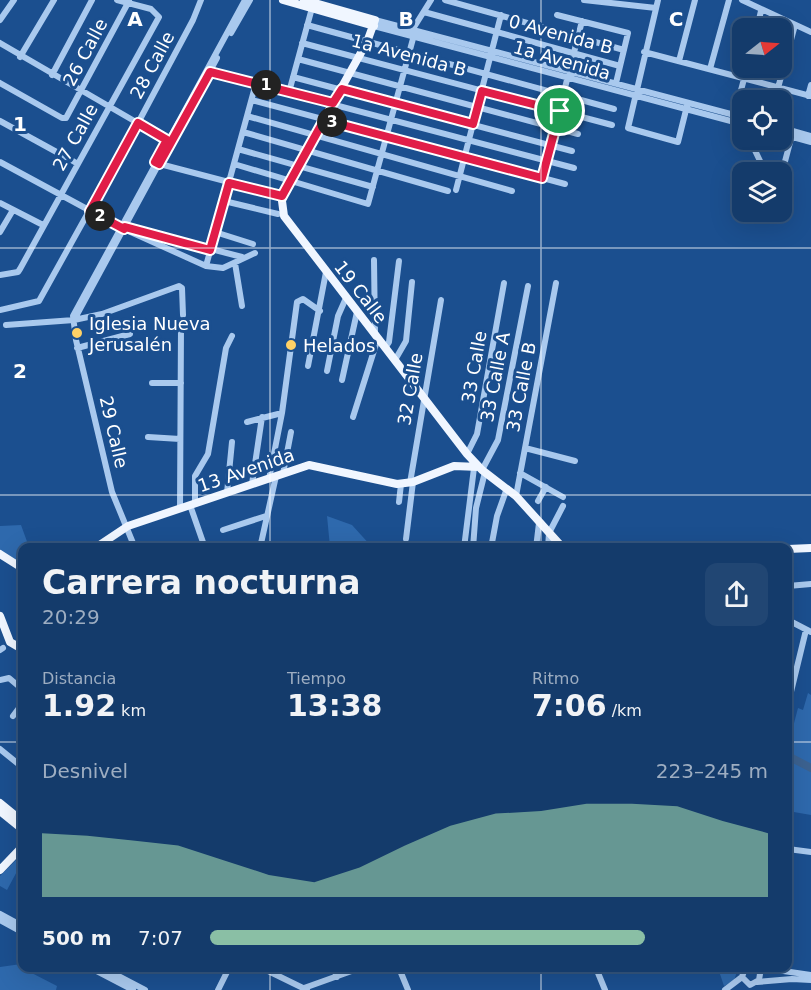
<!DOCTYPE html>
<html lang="es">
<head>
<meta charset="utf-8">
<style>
  body { margin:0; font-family:"DejaVu Sans",sans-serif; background:#214673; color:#f1f3f6; height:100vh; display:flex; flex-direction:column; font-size:22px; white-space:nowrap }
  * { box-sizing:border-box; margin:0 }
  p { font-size:20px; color:#9dadc1 }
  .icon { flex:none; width:33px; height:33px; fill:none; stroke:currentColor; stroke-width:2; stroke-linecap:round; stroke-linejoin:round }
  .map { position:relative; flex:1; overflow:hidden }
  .side { position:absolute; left:18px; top:543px; width:774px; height:429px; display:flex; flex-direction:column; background:#143b6b; border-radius:12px; box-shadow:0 6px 24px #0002,0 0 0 2px #33557e }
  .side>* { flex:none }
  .needle { width:39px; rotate:73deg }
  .controls { position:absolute; left:732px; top:18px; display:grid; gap:12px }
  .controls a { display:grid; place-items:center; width:60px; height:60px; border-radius:12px; background:#143b6b; box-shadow:0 6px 24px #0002,0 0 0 2px #33557e; font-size:30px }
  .pin { position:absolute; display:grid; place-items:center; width:51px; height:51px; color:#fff; margin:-26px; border:3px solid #fff; border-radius:50%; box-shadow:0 2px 6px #0007 }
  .km { position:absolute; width:30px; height:30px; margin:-15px; border-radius:50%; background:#222; color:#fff; font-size:16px; line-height:30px; text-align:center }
  .round { display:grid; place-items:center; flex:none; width:63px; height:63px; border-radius:12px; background:#214673 }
  .headline { display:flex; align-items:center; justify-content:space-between; height:102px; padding:0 24px }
  h1 { font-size:33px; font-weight:800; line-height:45px }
  .stats { display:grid; grid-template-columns:repeat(3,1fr); gap:9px; height:102px; padding:6px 24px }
  .stats div { display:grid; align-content:center }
  .stats b { font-size:30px; font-weight:800 }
  .stats small { font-size:16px; font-weight:400 }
  .stats p { font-size:16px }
  .chart { height:168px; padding:12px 24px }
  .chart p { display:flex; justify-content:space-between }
  .chart svg { width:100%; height:108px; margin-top:6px; fill:#8abfa5; opacity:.7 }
  ul { padding:0 24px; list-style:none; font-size:20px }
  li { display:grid; grid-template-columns:96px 72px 1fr; align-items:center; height:45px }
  li i { height:15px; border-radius:8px; background:#8abfa5 }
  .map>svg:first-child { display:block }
  .green { fill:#2e69ad }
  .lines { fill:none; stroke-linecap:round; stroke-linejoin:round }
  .river { stroke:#3c6290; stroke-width:8 }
  .minor { stroke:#a9c9ee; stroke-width:6 }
  .major { stroke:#f0f6ff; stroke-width:8 }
  .route-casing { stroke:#fff; stroke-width:12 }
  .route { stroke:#e11d48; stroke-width:8 }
  .grid { fill:none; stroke:#fff; stroke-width:1.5; stroke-opacity:0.55 }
  .poi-dot { fill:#ffd166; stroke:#1b4f8f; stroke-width:2 }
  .labels { text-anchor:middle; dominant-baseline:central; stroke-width:6; stroke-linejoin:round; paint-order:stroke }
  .street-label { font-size:18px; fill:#fff; stroke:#1b4f8f }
  .poi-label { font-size:18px; fill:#fff; stroke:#1b4f8f; text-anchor:start }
  .grid-label { font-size:20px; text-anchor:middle; font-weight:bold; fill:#fff; stroke:#1b4f8f; stroke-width:6; stroke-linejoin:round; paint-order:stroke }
</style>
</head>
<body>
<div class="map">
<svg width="811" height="990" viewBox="0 0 811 990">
  <rect width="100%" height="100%" fill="#1b4f8f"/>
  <path class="green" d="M327,516L352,525L372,547H330Z
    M21,525L29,547L22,548V565L0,553V526Z
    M808,693L811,695V815L788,811V730L792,731L798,708L803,710Z
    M22,854V862L7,890L0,886V876Z
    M21,964L22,968L57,986L56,990H0V967Z
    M718,968H738L734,981L724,986Z"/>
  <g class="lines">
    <path class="river" d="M788,756L811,768"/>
    <path class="minor" d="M445,0L624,50
      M584,0L656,8
      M658,0L628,128L678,142L687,106
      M742,0L811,32
      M424,12L620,66
      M557,15L628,33L616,83
      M0,20L14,0
      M375,20L742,117
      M307,25L614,109
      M374,26L742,124
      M757,28L761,11
      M411,32L431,0
      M231,33L250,0
      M0,43L167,140
      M302,43L612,125
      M644,52L811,96
      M20,57L54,0
      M298,59L578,134
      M679,61L695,0
      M710,69L729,0
      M210,72L574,168
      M52,75L92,0
      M293,77L572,151
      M0,83L62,118H66L129,1
      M778,88L795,25
      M289,92L312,8
      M808,96L811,85
      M252,100L565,184
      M192,104L217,58
      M247,116L512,191
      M734,116L747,68
      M0,121L62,155
      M782,128L811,136
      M243,132L448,191
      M782,134L811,142
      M750,140L761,163L777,172L783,169L793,131
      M170,144L182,121
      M238,149L373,187
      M66,157L78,164
      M0,162L124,229L206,266L223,268L255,253
      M156,163L282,196
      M234,164L368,204L414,35
      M542,178L582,21
      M456,190L501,15
      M224,201L278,214
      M0,203L43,225
      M129,228L242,257
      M0,232L13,210
      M215,232L253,244
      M374,260L375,334
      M235,263L242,306
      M206,266L256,83
      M0,275L18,272L20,269L159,17L151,9L117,0
      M0,310L39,301L138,123L193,20L201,0
      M74,320L162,158
      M6,325L74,320L102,314L179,286L182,288L183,315
      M77,348L130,334
      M385,348L389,342L399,261
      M395,360L406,341L412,282
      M308,366L326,272
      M327,371L338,316L346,298
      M342,380L357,312
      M152,383H181
      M353,417L378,338
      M247,422L282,413
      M148,437L180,439
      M525,448L575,461
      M467,454L477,434L504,283
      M482,470L498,440L528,286
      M520,473L563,497
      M283,474L291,432
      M269,479L282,413L297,302L303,299L320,311
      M410,483L441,300
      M252,484L262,417
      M227,493L232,442
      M516,496L556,283
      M538,501L546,487
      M399,502L401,484
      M195,504V476L208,454L226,348L232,336
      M190,505L205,548
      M180,509L181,327
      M223,530L266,516
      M406,539L413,482
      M135,548L112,492L76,340L73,316L245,0
      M260,548L276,476
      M464,548L474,468
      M473,548L476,508L485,472
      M491,548L497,516L507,488
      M536,548L539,523
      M548,548L549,533L563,506
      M788,586L811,584
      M788,620L811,632
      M0,650L3,648
      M0,680L9,678L22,689
      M788,704L806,630
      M13,716L22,704
      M0,749L22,767
      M788,849L811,852
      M0,914L22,926
      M0,920L22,932
      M91,968L133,990
      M103,968L145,990
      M262,968L307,990
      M333,968L337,977
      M399,968L408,990
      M596,968L605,990
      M745,968L742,977L750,985L759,980L760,974L757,968
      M763,968L811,975
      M757,982L792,979L811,980
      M304,988L360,968
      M218,990L229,968
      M725,990L742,977"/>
    <path class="major" d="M283,0L374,26
      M304,0L375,20L367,42L286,187L282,201L284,216L467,454L482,470L516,496L563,548
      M95,548L128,526L309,465L397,484L413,482L454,466L479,467
      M788,549L811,548
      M0,554L22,568
      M0,616L10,642L22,649
      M0,803L22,821
      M0,811L22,829
      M0,870L22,847"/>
  </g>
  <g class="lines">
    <defs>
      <path id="route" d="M210,72L333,103L342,89L473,124L482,91L560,111L542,178L324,120L282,196L229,183L210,250L125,227L124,229L90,211L138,123L167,140L155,162L159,164Z"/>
    </defs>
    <use href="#route" class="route-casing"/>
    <use href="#route" class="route"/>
  </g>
  <path class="grid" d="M270,0V548M541,0V548M0,248H811M0,495H811M0,742H22M788,742H811M270,968V990M541,968V990"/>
  <g class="poi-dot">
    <circle cx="77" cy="333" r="6"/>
    <circle cx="291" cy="345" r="6"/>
  </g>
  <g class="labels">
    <g class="street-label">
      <text transform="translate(561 34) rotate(15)">0 Avenida B</text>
      <text transform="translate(85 52) rotate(-62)">26 Calle</text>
      <text transform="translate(409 55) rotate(15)">1a Avenida B</text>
      <text transform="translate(562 60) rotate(16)">1a Avenida</text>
      <text transform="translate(152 65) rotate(-62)">28 Calle</text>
      <text transform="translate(75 137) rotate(-61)">27 Calle</text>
      <text transform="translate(361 292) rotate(52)">19 Calle</text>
      <text transform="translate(474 367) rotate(-80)">33 Calle</text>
      <text transform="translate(495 377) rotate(-79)">33 Calle A</text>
      <text transform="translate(521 387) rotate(-79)">33 Calle B</text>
      <text transform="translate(410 389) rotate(-80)">32 Calle</text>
      <text transform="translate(114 432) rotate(77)">29 Calle</text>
      <text transform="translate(246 470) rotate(-19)">13 Avenida</text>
    </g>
    <g class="poi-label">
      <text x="89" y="323">Iglesia Nueva<tspan x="89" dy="21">Jerusalén</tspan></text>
      <text x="303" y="345">Helados</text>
    </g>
  </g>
  <g class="grid-label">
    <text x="135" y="26">A</text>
    <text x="406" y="26">B</text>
    <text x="676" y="26">C</text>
    <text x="20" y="131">1</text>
    <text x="20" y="378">2</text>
  </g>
</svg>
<div class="controls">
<a><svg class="needle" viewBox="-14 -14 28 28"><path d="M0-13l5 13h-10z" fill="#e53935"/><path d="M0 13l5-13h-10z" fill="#9dadc1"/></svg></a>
<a><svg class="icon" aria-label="locate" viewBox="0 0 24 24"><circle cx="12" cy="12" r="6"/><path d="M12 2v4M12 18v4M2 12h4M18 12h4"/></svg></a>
<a><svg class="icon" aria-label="layers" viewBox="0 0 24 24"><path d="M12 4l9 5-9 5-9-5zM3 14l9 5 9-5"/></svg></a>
</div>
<div class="pin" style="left:560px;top:111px;background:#1e9e55"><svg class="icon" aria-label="arrive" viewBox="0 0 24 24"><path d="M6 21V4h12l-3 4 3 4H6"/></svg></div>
<b class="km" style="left:266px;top:85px">1</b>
<b class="km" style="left:100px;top:216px">2</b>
<b class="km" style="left:332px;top:122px">3</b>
<section class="side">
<div class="headline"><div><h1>Carrera nocturna</h1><p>20:29</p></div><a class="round"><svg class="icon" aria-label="share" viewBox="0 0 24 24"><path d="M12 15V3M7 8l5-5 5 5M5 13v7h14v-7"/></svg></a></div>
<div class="stats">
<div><p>Distancia</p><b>1.92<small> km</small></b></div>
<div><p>Tiempo</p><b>13:38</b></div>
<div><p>Ritmo</p><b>7:06<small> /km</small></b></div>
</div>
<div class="chart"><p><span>Desnivel</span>223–245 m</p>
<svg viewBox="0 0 160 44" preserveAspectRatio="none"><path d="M0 44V18L10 19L20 21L30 23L40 29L50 35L60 38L70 32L80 23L90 15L100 10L110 9L120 6L130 6L140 7L150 13L160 18V44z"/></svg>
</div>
<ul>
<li><b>500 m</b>7:07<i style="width:78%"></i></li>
</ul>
</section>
</div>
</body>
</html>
